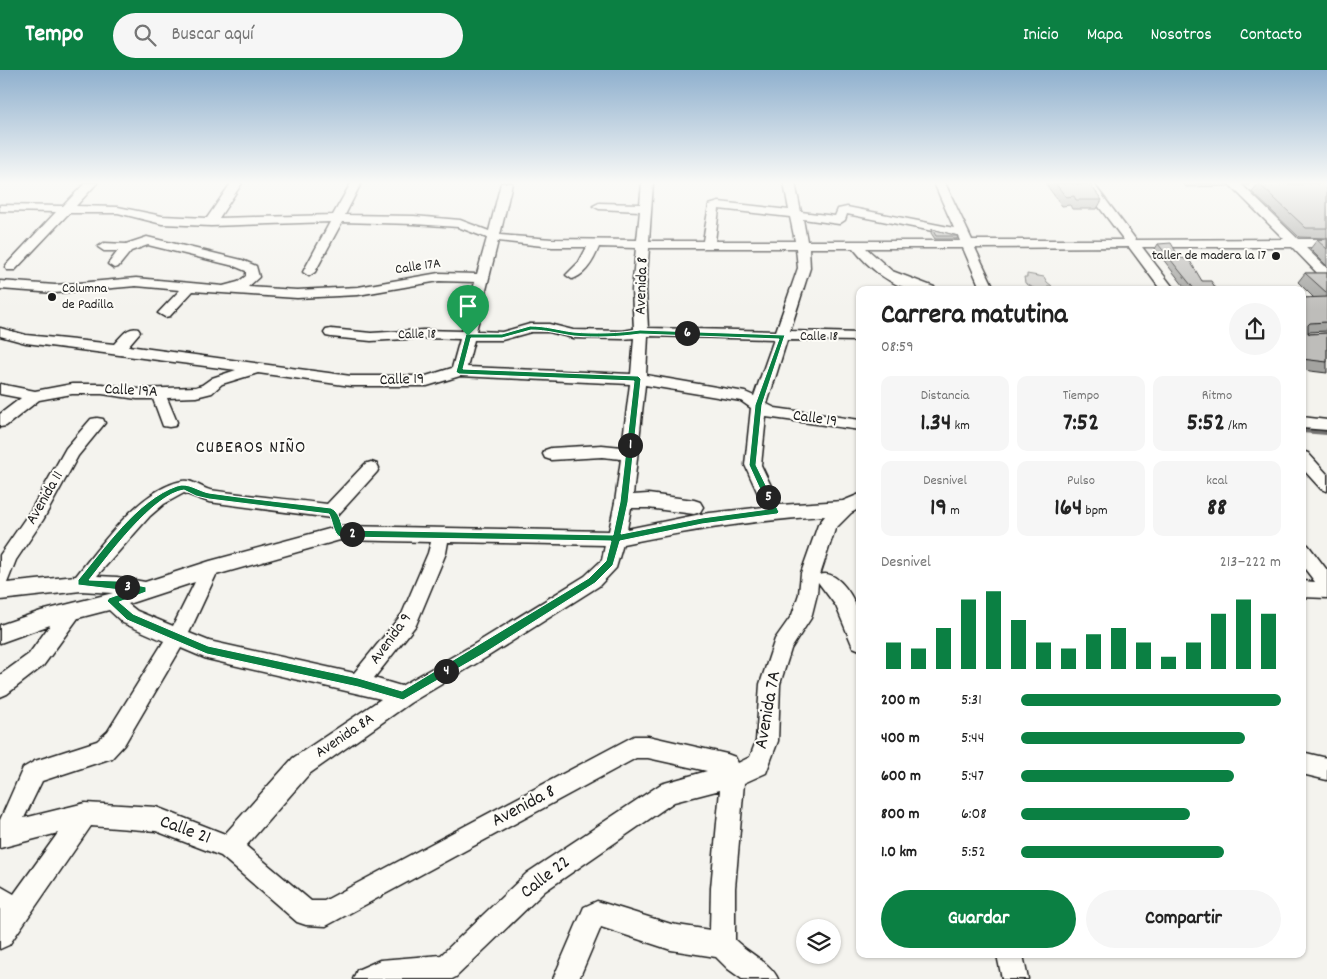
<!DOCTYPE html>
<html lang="es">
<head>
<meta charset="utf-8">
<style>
  body { margin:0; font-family:Dekko,sans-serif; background:#f6f6f6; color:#222; height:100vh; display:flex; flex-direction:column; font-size:19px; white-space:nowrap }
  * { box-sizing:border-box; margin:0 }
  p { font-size:16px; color:#767676 }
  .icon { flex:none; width:28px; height:28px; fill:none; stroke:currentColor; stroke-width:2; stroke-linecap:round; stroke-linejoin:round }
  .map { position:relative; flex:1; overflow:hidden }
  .panel { position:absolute; left:856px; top:216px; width:450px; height:672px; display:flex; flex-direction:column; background:#fff; border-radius:10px; box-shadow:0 1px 4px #0004 }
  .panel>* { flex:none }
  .controls { position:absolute; left:796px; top:849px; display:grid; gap:10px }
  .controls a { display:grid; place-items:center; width:45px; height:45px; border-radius:50%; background:#fff; box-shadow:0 1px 4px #0004; font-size:25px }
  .pin { position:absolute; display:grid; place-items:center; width:42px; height:42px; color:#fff; margin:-51px -21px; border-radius:50% 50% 50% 0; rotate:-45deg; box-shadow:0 0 5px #0007 }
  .pin .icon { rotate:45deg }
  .km { position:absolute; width:25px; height:25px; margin:-12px; border-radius:50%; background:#222; color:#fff; font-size:14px; line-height:25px; text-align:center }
  .round { display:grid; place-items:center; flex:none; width:52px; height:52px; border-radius:26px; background:#f6f6f6 }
  .summary { display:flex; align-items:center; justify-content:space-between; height:85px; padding:0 25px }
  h1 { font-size:28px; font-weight:700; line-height:38px }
  .stats { display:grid; grid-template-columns:repeat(3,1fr); gap:8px; height:85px; padding:5px 25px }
  .stats div { display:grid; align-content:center; border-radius:10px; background:#f6f6f6; text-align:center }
  .stats b { font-size:25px; font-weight:700 }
  .stats small { font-size:14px; font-weight:400 }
  .stats p { font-size:14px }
  .chart { height:140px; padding:10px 25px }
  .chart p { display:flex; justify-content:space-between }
  .chart svg { width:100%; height:90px; margin-top:5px; stroke:#0b8043; stroke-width:6 }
  .cta { display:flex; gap:10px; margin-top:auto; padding:10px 25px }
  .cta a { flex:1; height:58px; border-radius:30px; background:#0b8043; color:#fff; font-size:20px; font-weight:700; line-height:58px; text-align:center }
  .cta a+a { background:#f6f6f6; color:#222 }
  ul { padding:0 25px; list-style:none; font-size:16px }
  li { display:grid; grid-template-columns:80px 60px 1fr; align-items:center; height:38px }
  li i { height:12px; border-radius:6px; background:#0b8043 }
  header { display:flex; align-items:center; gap:30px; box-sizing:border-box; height:70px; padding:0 25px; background:#0b8043; color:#fff }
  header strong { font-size:24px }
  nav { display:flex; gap:28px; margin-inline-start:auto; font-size:18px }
  .search { width:350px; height:45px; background:#f6f6f6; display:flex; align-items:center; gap:12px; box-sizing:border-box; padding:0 18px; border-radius:28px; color:#767676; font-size:19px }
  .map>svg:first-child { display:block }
  .green { fill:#d4d3cf; stroke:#787876 }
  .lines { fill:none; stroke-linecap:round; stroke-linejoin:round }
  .stream { stroke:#72716f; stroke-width:4 }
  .minor-casing { stroke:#1c1c1c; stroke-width:3 }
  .minor { fill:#fdfcf7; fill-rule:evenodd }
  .wall { fill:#a3a3a0; stroke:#1c1c1c }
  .building { fill:#bebdba; stroke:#1c1c1c }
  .route { fill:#0b8043; stroke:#fff; fill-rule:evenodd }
  .poi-dot { fill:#1c1c1c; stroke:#fdfcf7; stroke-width:2 }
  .labels { text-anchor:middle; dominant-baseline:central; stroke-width:4; stroke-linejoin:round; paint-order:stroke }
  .far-poi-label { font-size:14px; fill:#1c1c1c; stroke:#fdfcf7; text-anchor:end }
  .far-street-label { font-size:14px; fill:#1c1c1c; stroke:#fdfcf7 }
  .street-label { font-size:16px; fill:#1c1c1c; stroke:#fdfcf7 }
  .neighbourhood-label { font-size:18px; letter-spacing:1px; fill:#1c1c1c; stroke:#fdfcf7 }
  .near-street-label { font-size:19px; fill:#1c1c1c; stroke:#fdfcf7 }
</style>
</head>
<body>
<header>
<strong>Tempo</strong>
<div class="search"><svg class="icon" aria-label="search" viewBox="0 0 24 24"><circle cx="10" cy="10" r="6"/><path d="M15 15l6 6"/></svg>Buscar aquí</div>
<nav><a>Inicio</a><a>Mapa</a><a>Nosotros</a><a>Contacto</a></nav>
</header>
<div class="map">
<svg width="1327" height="909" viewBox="0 0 1327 909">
  <rect width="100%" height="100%" fill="#f4f3ee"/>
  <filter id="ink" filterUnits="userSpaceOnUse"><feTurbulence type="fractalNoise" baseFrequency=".02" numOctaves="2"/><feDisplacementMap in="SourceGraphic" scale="10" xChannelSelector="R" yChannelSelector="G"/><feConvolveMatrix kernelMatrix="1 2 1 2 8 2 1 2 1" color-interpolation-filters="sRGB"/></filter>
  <g filter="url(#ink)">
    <path class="green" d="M1027,204L1044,207L1047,212L1052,216H1048L1049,220L1035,219L1025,213L1024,207H1027Z"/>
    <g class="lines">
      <path class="stream" d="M1302,361L1327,363"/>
      <defs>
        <path id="minor" d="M85,113H97L76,136L118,137L162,146L207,148L231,113H242L219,148L333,145L351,113H361L345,145L414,146L460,150L489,161L501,113H512L500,165L552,169L637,170L640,141L599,139L593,136L599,133L640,134L642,113H653L649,171H703L709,135L719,132L789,140L784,113H795L801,142L835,146L838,139L847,137L954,158L934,113H945L972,170H1124L1081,113H1093L1136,170L1284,169L1228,113H1240L1298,169H1327V177H1305L1327,198V209L1322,208L1292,177H1142L1175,220H1161L1129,177L975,178L995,220H981L963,178H866L892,201L934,217L936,220C929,220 922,221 915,220C890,216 868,197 853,178H809L810,198L790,261L860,263V271L787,270L767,334L775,338L860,350V360L766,347L761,395L780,435L843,431L860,424V438L851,443L835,459L819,508L820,505C838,498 857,532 860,547C862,557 860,569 860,580L853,577L836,536L818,512L817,524L811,548L791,579L780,614L778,671L766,703L744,713L735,818V870C748,883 771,893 778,909H742L728,899L716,887L671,880L601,857L579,909H553L584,837L597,831L671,854L710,860L711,818L720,720L674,732L545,821L456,907L452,909H353L357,900L380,890L441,885L527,803L661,714L707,701L648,688H636L326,856L306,855L297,852L221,786L156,761L91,756L9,875L0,879V816L14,824L58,763L0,778V750L23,698L35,691L97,671L108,661L164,571L123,553L109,540L78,548L43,596L7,624L0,627V605L29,584L50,555L0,573V555L41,541L113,523L81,521L0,530V485L31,440L66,378L91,349L97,348L103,349L105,353L78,386L43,450L16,490L7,513L76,506C102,474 140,419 182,411C192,409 201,418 210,420C249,426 288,429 327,434L365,394L371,392L377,394L379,398L377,402L337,446L331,448L209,432L184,423L164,434L150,446L97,506L117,507L145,512L210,491L340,456L609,461L615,432L621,389L602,387L551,390L545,388L543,384L545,380L551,378L602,375L622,377L630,314L460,306L427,316H351L258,303L222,314L212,323L196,327L167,328L177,352L175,356L169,357L163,356L153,329H137L102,324H72L39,330L6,356L0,357V344L21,328L0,324V314L35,321L72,314H102L137,319L196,317L202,315L212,308L236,300L26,273L0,266V258L26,265L114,274C121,267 127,256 138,259L140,262L128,276L351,306H426L452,298L460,269L423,268L371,271L331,267L326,266L324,263L326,260L331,259L371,263L423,260L462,261L475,212L439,211L358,225L297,228L193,221L170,246L165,247L158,243L180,220L136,216L55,223L0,219V211L55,215L136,208L223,216L238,212L246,206V201L234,196L148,175L131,181L118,197L114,198L108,194L118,181H104L98,177L104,173L126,174L147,167L242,190L256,196L259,207L248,217L297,220L358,217L439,203L477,204L487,168L458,157L414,154L342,152L315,202L309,206L303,202L330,152L211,156L162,154L118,143H69L15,200H7L5,197L7,194L56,142L0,141V135L63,136ZM719,139L790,147L795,171H715ZM847,144L958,166L960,171H807L803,149L839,154L845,150ZM498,171L552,177H587L579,192L566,205L572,209C586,205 594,190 599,177L636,178L632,220L634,259L623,261L573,260L549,254H530L502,262L476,261ZM649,178H796L798,198L776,261L648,258L646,220ZM531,262H549L573,268L623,269L634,268L631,304L467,297L474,270H502ZM648,266L774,269L754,326L745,322L646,305ZM645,315L741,331L751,338L745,395L764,437L701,444L627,459L631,438H648L694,444L700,442L703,437L700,432L694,430L648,424L633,425ZM825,446L818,455L801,503L799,524L792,545L775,569L760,614L756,671L750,687L738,693L735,687L727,684L648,666H634L324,831H311L246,776L309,704L410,633L487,587L599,516L616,498L623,474C692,460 755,450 825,446ZM340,470L431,472L428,483L402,544L354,603L209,571L189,563L216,505ZM448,472L605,475L602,490L585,506L473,575L401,616L374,608L416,555L446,483ZM195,512L173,556L137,541L128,534ZM181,578L207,589L381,629L293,688L225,764L156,737L85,733L24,748L42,711L112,688L124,675Z
          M1302,347L1327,350V360L1302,358Z
          M1302,381L1308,383L1327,404V421L1321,419L1302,398Z
          M1302,473L1308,475L1327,500V528L1302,527V511L1315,512L1302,495Z
          M1302,682L1327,688V710L1302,704Z
          M997,885H1023L1028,909H1002Z"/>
      </defs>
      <use href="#minor" class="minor-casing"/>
      <use href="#minor" class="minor"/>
    </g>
    <path class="wall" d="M1045,113H1080L1079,114L1102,130L1097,139H1072L1070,135L1062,136Z
      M1182,113H1230L1228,116L1186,117Z
      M1243,113H1250L1248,116Z
      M1258,113H1327V168L1299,167L1252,122Z
      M932,159L958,166L957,169H935L931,163Z
      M1327,169V196L1310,179L1317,170Z
      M1158,174L1179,187L1202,211L1217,220H1187L1155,179Z
      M1305,203H1327V261L1308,262L1310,264L1327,263V303L1302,300V228H1314L1298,212Z"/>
    <path class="building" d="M1055,113H1080L1077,114H1090L1102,130H1076L1074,126L1066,127Z
      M1258,113L1302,114L1301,113H1327V158H1306Z
      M932,159L958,166H936Z
      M1327,169V179L1317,170Z
      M1171,173L1179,187L1190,191L1202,211H1211L1217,220H1195L1158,174Z
      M1305,203H1327V223Z
      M1327,227V252L1310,253L1308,255V263L1310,264L1327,263V292L1302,289V228Z"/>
  </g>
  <linearGradient id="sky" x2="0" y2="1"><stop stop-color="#8fb0ce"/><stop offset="0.47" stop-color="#fafaf7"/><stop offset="1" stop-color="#fafaf7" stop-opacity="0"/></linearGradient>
  <rect width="1327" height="240" fill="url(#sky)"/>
  <path class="route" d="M530,256C546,256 558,260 573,262C595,264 619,263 640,260L785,265L762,335L756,395L779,442L777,444L702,454L620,471L613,495L595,513L483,584L403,630L358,617L207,584L127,550L107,531L109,528L129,521L78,515V510C104,479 137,430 177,416C188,412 198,421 209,423C250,429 291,433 331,438C339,442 341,452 343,460L613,465L620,432L634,311L459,304L456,302L466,264H502ZM531,260C547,260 559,264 574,266C595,268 619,267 640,264L779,269L755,335L749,395L769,439L702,448L621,464L628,432L641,309L638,306L463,299L471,268H502ZM184,420L196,426L209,429L329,444C333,451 333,463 340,467L611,471L606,491L589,508L402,621L358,608L208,576L133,544L119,532L146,522V517L117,511L89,510C108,486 153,424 184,420Z"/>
  <g class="poi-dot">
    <circle cx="1276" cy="186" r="5"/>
    <circle cx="52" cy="227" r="5"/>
  </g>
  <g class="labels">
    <g class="far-poi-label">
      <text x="1266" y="186">taller de madera la 17</text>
      <text x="62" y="219" text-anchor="start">Columna<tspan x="62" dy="16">de Padilla</tspan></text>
    </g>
    <g class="far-street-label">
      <text transform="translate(418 197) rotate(-8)">Calle 17A</text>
      <text transform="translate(417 265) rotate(-1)">Calle 18</text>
      <text x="819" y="267">Calle 18</text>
    </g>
    <g class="street-label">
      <text transform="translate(642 216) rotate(-88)">Avenida 8</text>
      <text transform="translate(402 310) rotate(-2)">Calle 19</text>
      <text transform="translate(131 321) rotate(3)">Calle 19A</text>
      <text transform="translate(815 349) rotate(8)">Calle 19</text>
      <text transform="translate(45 428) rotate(-60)">Avenida 11</text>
      <text transform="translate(391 569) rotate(-54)">Avenida 9</text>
      <text transform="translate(345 666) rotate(-34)">Avenida 8A</text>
    </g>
    <g class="neighbourhood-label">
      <text x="251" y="378">CUBEROS NIÑO</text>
    </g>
    <g class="near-street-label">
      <text transform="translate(769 640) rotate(-80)">Avenida 7A</text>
      <text transform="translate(524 737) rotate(-28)">Avenida 8</text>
      <text transform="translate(185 761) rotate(20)">Calle 21</text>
      <text transform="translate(546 808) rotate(-38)">Calle 22</text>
    </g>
  </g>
</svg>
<div class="controls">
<a><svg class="icon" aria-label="layers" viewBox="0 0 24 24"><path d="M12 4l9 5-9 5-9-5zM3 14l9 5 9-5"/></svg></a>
</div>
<div class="pin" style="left:468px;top:266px;background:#1e9e55"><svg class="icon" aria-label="arrive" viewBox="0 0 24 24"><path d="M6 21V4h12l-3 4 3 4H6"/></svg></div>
<b class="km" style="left:630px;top:375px">1</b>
<b class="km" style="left:352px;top:464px">2</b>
<b class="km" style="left:127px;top:517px">3</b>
<b class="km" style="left:446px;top:601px">4</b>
<b class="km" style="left:768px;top:427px">5</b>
<b class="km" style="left:687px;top:263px">6</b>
<section class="panel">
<div class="summary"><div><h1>Carrera matutina</h1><p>08:59</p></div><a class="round"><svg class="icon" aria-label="share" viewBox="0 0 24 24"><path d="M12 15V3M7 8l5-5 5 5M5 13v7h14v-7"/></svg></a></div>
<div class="stats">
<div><p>Distancia</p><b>1.34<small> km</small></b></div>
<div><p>Tiempo</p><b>7:52</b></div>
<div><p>Ritmo</p><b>5:52<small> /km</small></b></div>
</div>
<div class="stats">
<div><p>Desnivel</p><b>19<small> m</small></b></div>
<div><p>Pulso</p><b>164<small> bpm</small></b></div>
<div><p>kcal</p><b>88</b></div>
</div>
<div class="chart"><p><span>Desnivel</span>213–222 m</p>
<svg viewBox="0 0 160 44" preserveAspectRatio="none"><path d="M5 44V31M15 44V34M25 44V24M35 44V10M45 44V6M55 44V20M65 44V31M75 44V34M85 44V27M95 44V24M105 44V31M115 44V38M125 44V31M135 44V17M145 44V10M155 44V17"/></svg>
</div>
<ul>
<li><b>200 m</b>5:31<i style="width:100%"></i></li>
<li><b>400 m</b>5:44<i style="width:86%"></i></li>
<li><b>600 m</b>5:47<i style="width:82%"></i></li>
<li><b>800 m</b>6:08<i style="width:65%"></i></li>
<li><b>1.0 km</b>5:52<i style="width:78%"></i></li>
</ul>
<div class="cta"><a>Guardar</a><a>Compartir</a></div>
</section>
</div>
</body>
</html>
